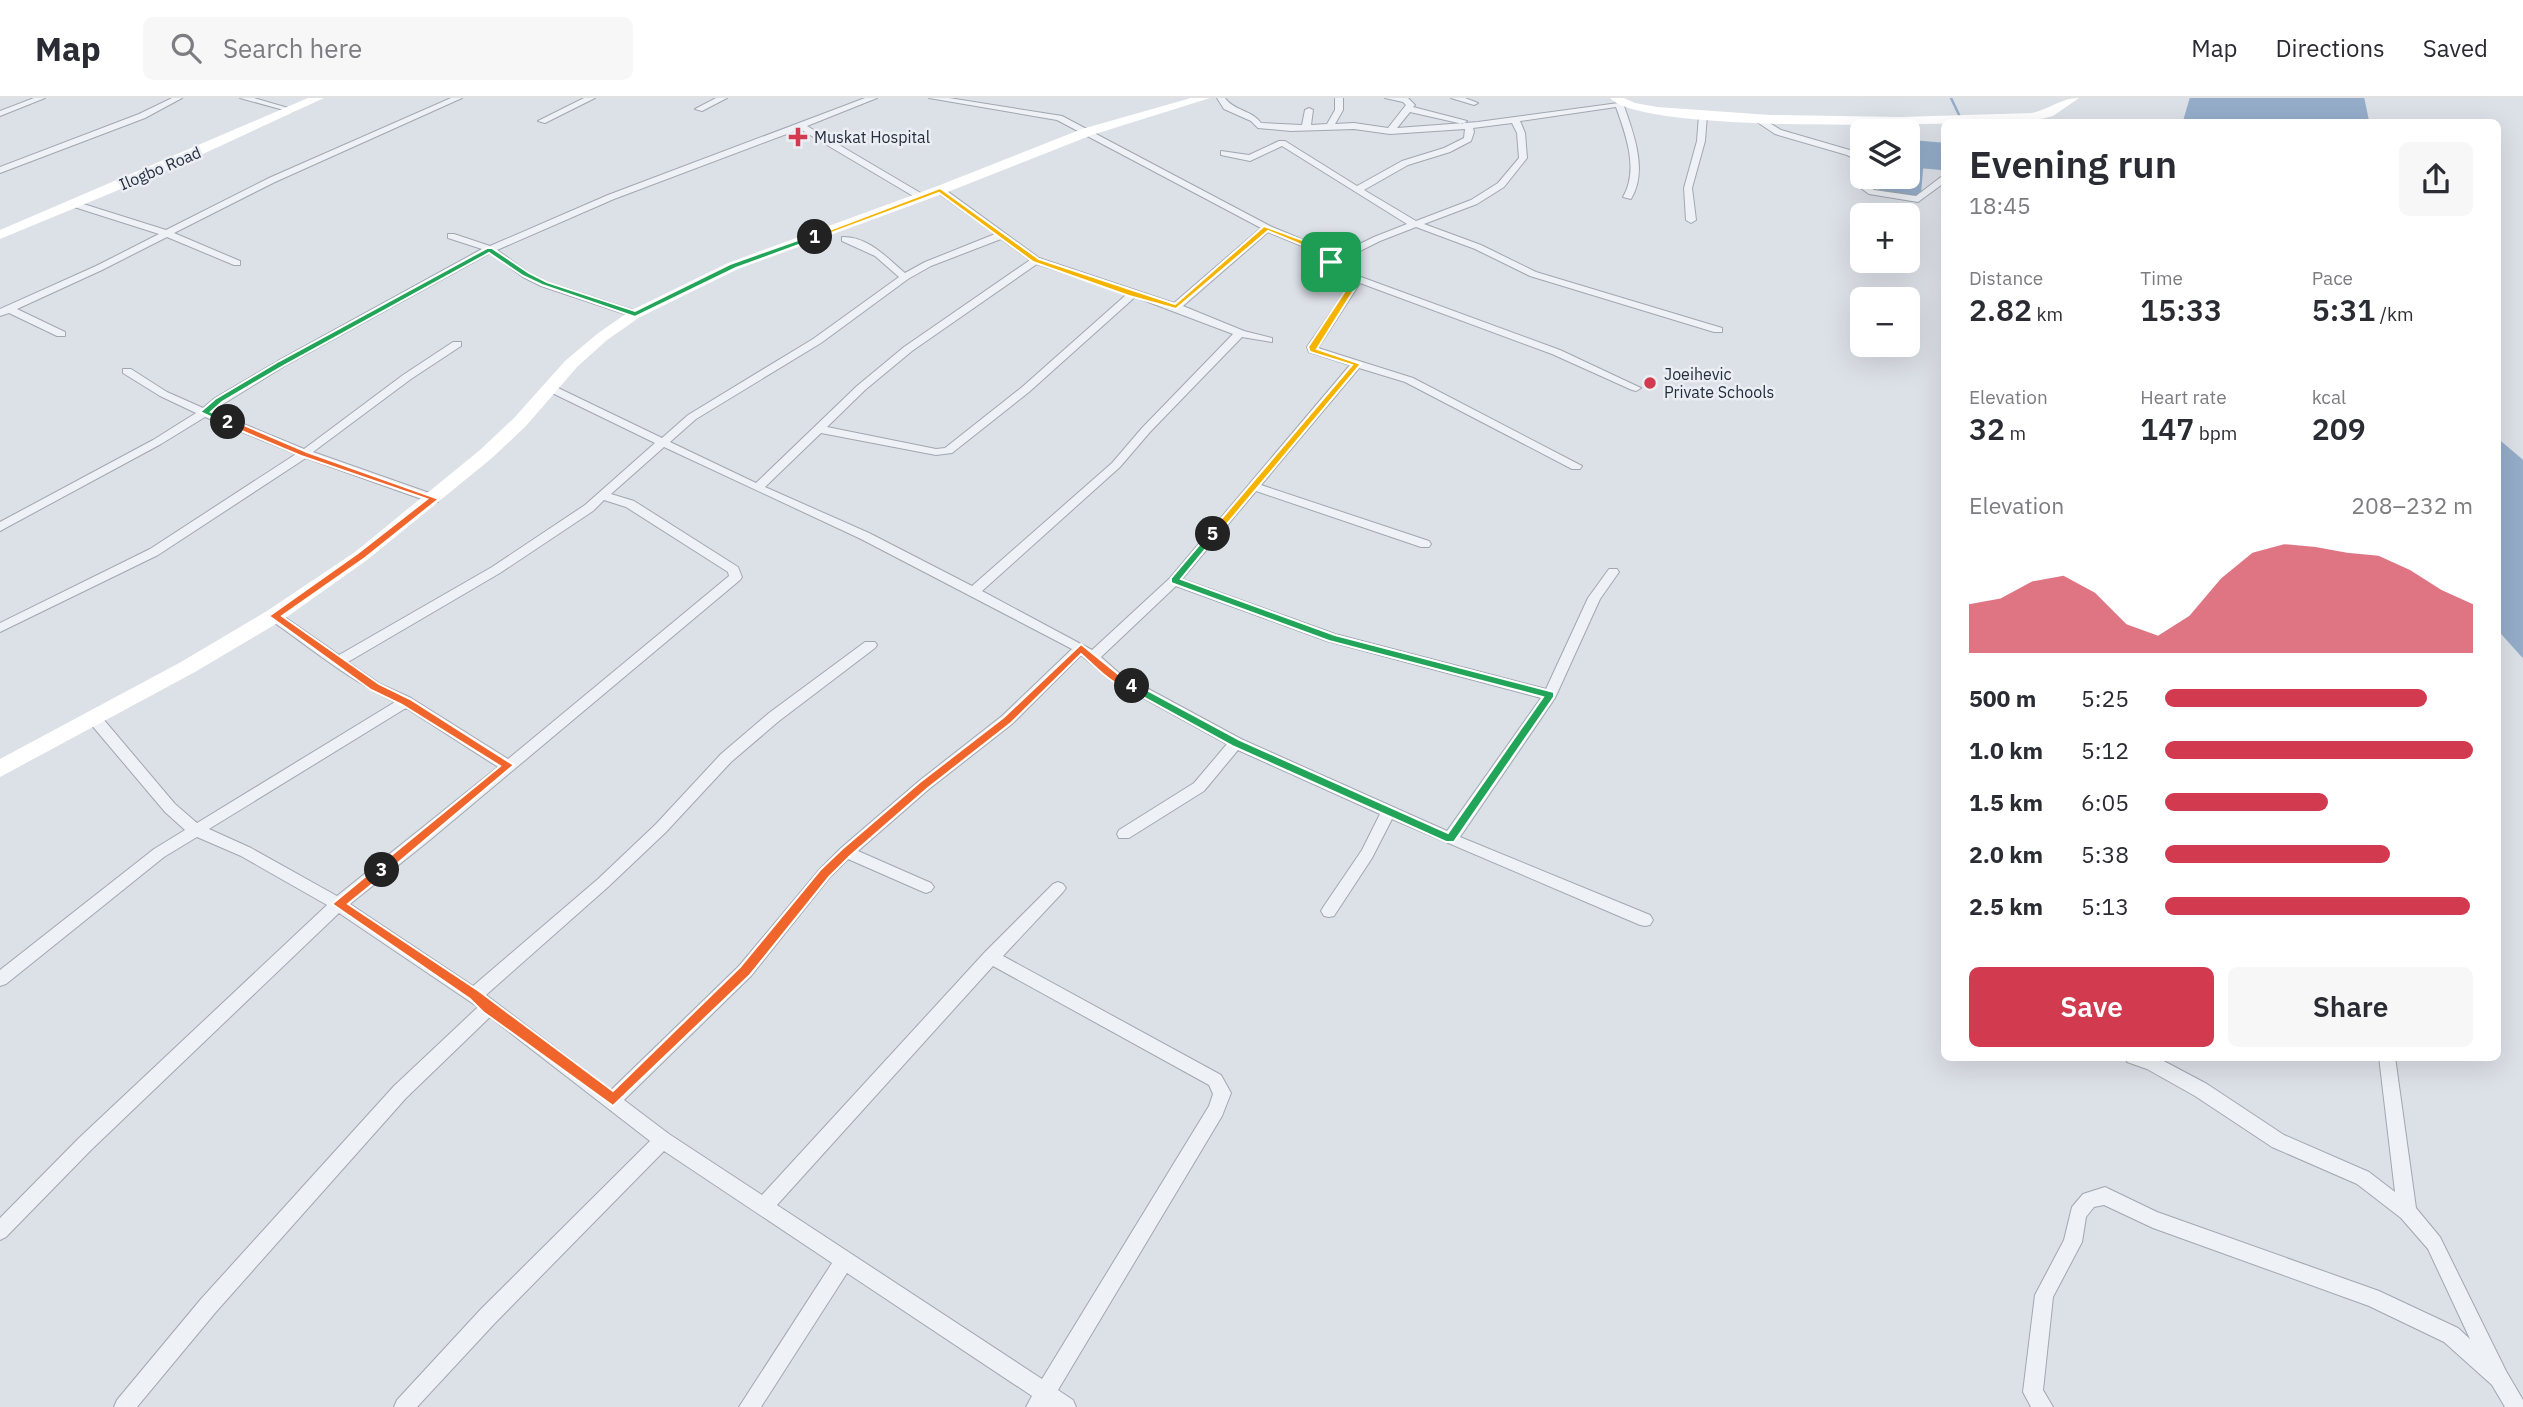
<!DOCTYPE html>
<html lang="en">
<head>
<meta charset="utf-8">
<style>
  body { margin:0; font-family:"IBM Plex Sans",sans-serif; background:#f7f7f7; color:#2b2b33; height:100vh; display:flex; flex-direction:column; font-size:26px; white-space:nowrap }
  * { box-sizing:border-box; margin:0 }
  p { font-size:23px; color:#7c7c81 }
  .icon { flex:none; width:38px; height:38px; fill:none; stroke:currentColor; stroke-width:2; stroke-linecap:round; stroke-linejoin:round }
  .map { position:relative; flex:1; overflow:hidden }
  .details { position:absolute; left:1941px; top:21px; width:560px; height:942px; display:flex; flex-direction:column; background:#fff; border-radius:10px; box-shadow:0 7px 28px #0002 }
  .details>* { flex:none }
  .fabs { position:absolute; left:1850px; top:21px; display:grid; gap:14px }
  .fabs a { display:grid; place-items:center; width:70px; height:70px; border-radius:10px; background:#fff; box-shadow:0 7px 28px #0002; font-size:35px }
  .pin { position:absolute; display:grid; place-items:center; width:60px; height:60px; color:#fff; margin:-30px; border-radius:14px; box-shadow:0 4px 10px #0006 }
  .km { position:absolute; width:35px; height:35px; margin:-18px; border-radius:50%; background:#222; color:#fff; font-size:19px; line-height:35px; text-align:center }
  .round { display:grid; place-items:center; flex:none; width:74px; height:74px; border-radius:10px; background:#f7f7f7 }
  .summary { display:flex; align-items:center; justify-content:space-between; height:119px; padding:0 28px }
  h1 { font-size:38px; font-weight:600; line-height:52px }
  .stats { display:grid; grid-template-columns:repeat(3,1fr); gap:10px; height:119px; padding:7px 28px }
  .stats div { display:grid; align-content:center }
  .stats b { font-size:30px; font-weight:600 }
  .stats small { font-size:19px; font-weight:400 }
  .stats p { font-size:19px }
  .chart { height:196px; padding:14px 28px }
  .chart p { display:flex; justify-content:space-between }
  .chart svg { width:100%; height:126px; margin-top:7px; fill:#d23a50; opacity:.7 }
  .primary-button { display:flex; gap:14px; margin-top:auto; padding:14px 28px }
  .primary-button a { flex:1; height:80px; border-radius:10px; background:#d23a50; color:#fff; font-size:28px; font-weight:600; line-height:80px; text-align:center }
  .primary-button a+a { background:#f7f7f7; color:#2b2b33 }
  ul { padding:0 28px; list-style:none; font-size:23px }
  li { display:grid; grid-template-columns:112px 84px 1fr; align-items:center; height:52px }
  li i { height:18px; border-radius:9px; background:#d23a50 }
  header { display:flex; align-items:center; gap:42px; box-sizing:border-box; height:98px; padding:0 35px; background:#fff; border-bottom:2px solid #e1e1e2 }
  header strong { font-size:33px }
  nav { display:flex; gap:38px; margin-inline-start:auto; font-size:24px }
  .search { width:490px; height:63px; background:#f7f7f7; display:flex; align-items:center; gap:18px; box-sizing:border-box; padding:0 24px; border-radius:10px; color:#7c7c81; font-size:26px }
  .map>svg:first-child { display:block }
  .water { fill:#95adc9 }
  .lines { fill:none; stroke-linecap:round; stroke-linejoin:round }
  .stream-far2 { stroke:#95adc9; stroke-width:2.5 }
  .stream-far1 { stroke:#95adc9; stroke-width:3.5 }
  .stream { stroke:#95adc9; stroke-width:4.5 }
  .street-casing { stroke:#a1a7b1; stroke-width:2 }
  .street { fill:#eef1f5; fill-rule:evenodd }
  .secondary { fill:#fff; fill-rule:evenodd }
  .split-1 { fill:#f5b400; stroke:#fff; stroke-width:2 }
  .split-2 { fill:#22a559; stroke:#fff; stroke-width:2 }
  .split-3 { fill:#f0652b; stroke:#fff; stroke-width:2 }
  .split-4 { fill:#f0652b; stroke:#fff; stroke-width:2 }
  .split-5 { fill:#22a559; stroke:#fff; stroke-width:2 }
  .split-6 { fill:#f5b400; stroke:#fff; stroke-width:2 }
  .poi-dot { fill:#d23a50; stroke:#ebeff4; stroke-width:2.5 }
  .labels { text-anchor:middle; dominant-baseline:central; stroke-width:5; stroke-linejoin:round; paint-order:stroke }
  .far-poi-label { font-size:16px; fill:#252e3d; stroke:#ebeff4; text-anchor:start }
  .far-street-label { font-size:16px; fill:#252e3d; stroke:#ebeff4 }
</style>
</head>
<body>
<header>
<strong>Map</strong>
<div class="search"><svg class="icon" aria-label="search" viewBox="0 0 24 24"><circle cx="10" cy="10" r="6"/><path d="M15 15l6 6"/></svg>Search here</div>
<nav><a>Map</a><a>Directions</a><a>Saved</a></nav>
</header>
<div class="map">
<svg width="2523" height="1309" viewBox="0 0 2523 1309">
  <rect width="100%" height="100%" fill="#dce0e7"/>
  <path class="water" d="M2191,0H2363L2368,24H2184Z
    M1908,43L1944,46V71L1922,70L1920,101L1863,86L1864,79H1908Z
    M2497,342L2523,364V557L2497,528Z"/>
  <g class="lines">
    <path class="stream-far2" d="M1951,0L1961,21
      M2363,0L2368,24
      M2184,24L2191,0
      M1908,43L1944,46
      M1870,88L1905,97
      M1920,93L1922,69L1944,71"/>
    <path class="stream-far1" d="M2497,342L2523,364"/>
    <path class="stream" d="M2497,528L2523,557"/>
    <defs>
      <path id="street" d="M34,0H45L0,18V13Z
        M172,0H182L145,20L0,75V69L139,16Z
        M240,0H254L295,12L291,14Z
        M451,0H462L275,84L174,135L240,163V167H234L167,139L102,172L17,211L65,234V238H57L9,215L0,218V211L96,168L159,136L71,108V104H77L166,132L269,80Z
        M584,0H595L545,25L538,23Z
        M716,0H727L702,13L695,11Z
        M865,0H877L807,28L924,97V101H918L800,31L614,101L497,152L529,175L547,184L639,214V218H631L541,188L523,179L490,155L286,267L212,313L304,351L403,277L453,244H461V248L411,281L313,354L438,398V404H430L306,360L158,457L0,534V525L150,451L296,356L205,319L161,346L0,433V424L153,342L196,315L160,298L123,275V271H131L167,294L203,310L215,300L278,263L482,151L448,140V136H454L490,148L608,97Z
        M929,0H949L1062,18L1270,128L1313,146L1331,160L1374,139L1407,126L1282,48L1250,63L1221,57V53L1249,57L1279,43H1285L1357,88L1402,63L1444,50L1464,40L1465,31L1390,36L1354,31L1291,33L1258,30L1251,23L1224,11L1217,0H1225C1234,13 1252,12 1261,25L1302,27L1305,12L1309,10L1313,12L1311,27L1327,26L1335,12V0H1343V12L1335,26L1354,25L1388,30L1406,7L1403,4L1385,0H1408L1415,7L1413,9L1467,23L1463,26L1410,14L1397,30L1478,24L1626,4L1627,6L1624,8C1634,37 1648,73 1631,101L1623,99C1639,72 1626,37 1616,9L1520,23L1525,35L1527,60L1504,89L1477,106L1424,126L1481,147L1536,174L1722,230V234H1714L1530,178L1475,151L1416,129L1380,143L1338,164L1361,179L1560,252L1641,290L1636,293L1632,292L1552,256L1360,185L1318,250L1413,280L1582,368L1580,371H1572L1405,284L1359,270L1261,387L1429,443L1431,446L1429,449H1421L1256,393L1182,481L1335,536L1546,591L1588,500L1609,471H1617L1619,474L1600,501L1555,600L1460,739L1650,817L1653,822L1650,827L1645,828L1640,827L1392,721L1372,760L1334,818L1329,819L1324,818L1321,813L1324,808L1362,752L1380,716L1238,652L1204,693L1129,740H1119L1117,736L1119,732L1194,685L1227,646L1109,581L1081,557L1012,626L929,691L858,753L931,785L934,789L931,793L926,795L921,793L848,761L830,779L751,878L624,1002L669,1036L762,1097L985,854L1053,786L1058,784L1063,786L1066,790L1063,794L1003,858L1221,977L1231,995L1222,1018L1058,1292L1073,1302L1076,1309H1026L1032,1298L847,1175L761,1309H739L832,1165L664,1053L495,1225L417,1309H394L397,1302L481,1211L650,1043L490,919L406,1000L215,1215L137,1309H114L117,1302L201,1201L394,988L478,909L339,815L91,1052L6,1139L0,1142V1120L79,1040L327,807L241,758L197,739L164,759L6,886L0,888V872L154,751L185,732L165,714L89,624L87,620L89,616H99L175,706L197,725L395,604C349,582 311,550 269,521L268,518L269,515H279L339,557L492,469L585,407L655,345L546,292V288H554L662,340L688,317L813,241L899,179L875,158L842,143V139C868,138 887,160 905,175L925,164L995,136L937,94V90H943L1039,160L1174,205L1261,130L1057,22ZM1512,25L1517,35L1519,60L1498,85L1471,102L1416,123L1364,92L1408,67L1450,54L1471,43L1474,34L1473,30ZM1268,134L1307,150L1353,182L1307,249L1309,254L1350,267L1170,480L1092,552L982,493L1120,369L1150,334L1242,239L1272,244V240L1244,233L1183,208ZM1001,141L1030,162L904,249L857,288L756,385L670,344L696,321L821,245L908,181L931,168ZM1037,166L1127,196L1021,290L945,350L936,351L827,329L865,292L912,253ZM1135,199L1233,236L1142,330L1112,365L972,488L869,435L765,389L821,335L936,357L952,355L1029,294ZM664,349L861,441L1072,551L1002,618L919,683L841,750L820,771L739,868L611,992L486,897L608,789L666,734L731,664L779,623L875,550L877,547L875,544H865L769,615L721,656L656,726L598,781L473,888L350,806L431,741L740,482L742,479L738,469L634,403L611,396ZM604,402L626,409L728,474L729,478L508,661L411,600L380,586L348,564L500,475L593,413ZM1176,488L1327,543L1541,600L1447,733L1241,641L1119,575L1101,559ZM406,610L498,669L337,798L251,750L209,731ZM993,868L1209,987L1213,996L1209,1008L1042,1281L777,1107Z
        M1451,0H1465L1478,5L1474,7Z
        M1703,14L1707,17L1705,43L1692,90L1696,122L1691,125L1686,122L1684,90L1697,43L1699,17Z
        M1757,17L1781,32L1853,53L1862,58V65L1847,57L1775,36L1754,22L1753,20Z
        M1862,76V79H1866V87L1874,92L1916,98L1941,79L1944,78V85L1918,104L1869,96L1858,88V79Z
        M2125,959L2158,960L2207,986L2284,1037L2369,1074L2395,1094L2379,959H2395L2416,1110L2440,1139L2506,1273L2523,1302V1309H2505L2492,1287L2444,1244L2369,1208L2153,1130L2104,1107L2094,1109L2086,1119L2082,1144L2053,1199L2043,1292L2053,1309H2031L2023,1294L2035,1197L2064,1142L2072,1109L2083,1096L2105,1089L2157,1114L2379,1193L2458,1230L2470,1241L2428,1151L2401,1120L2357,1086L2272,1049L2195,998L2147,971L2127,964Z"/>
    </defs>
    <use href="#street" class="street-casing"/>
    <use href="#street" class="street"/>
    <path class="secondary" d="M308,0H324L179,67L0,141V132Z
      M1191,0H1210L1092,37L945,95L738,171L640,219L607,242L577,269L526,328L492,360L367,462L281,523L195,574L0,679V661L181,564L267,513L355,454L480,352L514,320L565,263L597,236L630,213L728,165L935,89L1082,31Z
      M1610,0H1624L1635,5L1657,9L1770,17L1901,19L2032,15C2050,11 2061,0 2079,0L2053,18L2032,23C1968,25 1645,38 1610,0Z"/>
  </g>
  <path class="split-1" d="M940,90L1039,161L1175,206L1264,128L1313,146L1335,164L1329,166L1307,149L1268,133L1176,211L1129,198L1033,164L939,95L818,140L811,139Z"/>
  <path class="split-2" d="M815,136L818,140L736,170L635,219L542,187L523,178L489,155L285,267L222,304L211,314L232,322V326H225L200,314L215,301L279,263L487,150H492L529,175L547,184L635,213L730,166Z"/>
  <path class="split-3" d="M225,322H232L307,354L439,401L365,460L282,518L379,586L410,601L514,667L386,775H378V768L500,668L402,607L371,592L269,518L358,455L427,401L301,358L225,326Z"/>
  <path class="split-4" d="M1081,546L1118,576L1136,586V591C1116,593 1095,568 1081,556L1011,625L928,690L850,758L829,779L750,877L613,1008L483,914L470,901L332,806L378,768H386V775L348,806L479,893L613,993L740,869L820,772L842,751L920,684L1004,619Z"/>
  <path class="split-5" d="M1210,434L1218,436L1181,481L1335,537L1554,594V599L1454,744H1446L1232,648L1128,591V586H1136L1240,642L1448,735L1543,599L1329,543L1171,485V480Z"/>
  <path class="split-6" d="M1329,163H1334L1361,181L1317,251L1361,266L1217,438H1210V434L1352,267L1310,254L1308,249L1353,181L1329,166Z"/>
  <g class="poi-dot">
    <path d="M794.5 28.5h7v7h7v7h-7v7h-7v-7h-7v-7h7z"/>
    <circle cx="1650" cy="285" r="7"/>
  </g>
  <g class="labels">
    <g class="far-poi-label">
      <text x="814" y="39">Muskat Hospital</text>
      <text x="1664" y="276">Joeihevic<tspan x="1664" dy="18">Private Schools</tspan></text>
    </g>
    <g class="far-street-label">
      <text transform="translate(160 70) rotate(-23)">Ilogbo Road</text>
    </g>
  </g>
</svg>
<div class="fabs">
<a><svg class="icon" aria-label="layers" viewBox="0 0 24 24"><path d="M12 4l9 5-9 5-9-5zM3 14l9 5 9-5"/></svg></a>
<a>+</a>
<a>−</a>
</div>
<div class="pin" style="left:1331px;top:164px;background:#1e9e55"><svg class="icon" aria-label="arrive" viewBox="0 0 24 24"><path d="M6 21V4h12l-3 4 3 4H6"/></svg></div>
<b class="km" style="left:815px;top:139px">1</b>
<b class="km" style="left:228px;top:324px">2</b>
<b class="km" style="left:382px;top:772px">3</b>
<b class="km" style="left:1132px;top:588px">4</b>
<b class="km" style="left:1213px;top:436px">5</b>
<section class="details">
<div class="summary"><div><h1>Evening run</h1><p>18:45</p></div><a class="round"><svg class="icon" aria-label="share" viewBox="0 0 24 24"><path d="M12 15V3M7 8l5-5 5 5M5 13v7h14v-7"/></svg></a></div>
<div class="stats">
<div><p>Distance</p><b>2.82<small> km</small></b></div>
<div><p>Time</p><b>15:33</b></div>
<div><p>Pace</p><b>5:31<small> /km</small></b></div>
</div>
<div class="stats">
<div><p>Elevation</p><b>32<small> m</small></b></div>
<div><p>Heart rate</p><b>147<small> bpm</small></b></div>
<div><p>kcal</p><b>209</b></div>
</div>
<div class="chart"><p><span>Elevation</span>208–232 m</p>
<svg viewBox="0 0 160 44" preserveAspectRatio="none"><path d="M0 44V27L10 25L20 19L30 17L40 23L50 34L60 38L70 31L80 18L90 9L100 6L110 7L120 9L130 10L140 15L150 22L160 27V44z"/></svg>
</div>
<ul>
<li><b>500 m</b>5:25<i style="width:85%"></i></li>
<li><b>1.0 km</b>5:12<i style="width:100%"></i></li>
<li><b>1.5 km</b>6:05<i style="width:53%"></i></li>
<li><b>2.0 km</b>5:38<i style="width:73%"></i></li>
<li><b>2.5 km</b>5:13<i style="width:99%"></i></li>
</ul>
<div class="primary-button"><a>Save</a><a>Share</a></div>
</section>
</div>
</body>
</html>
